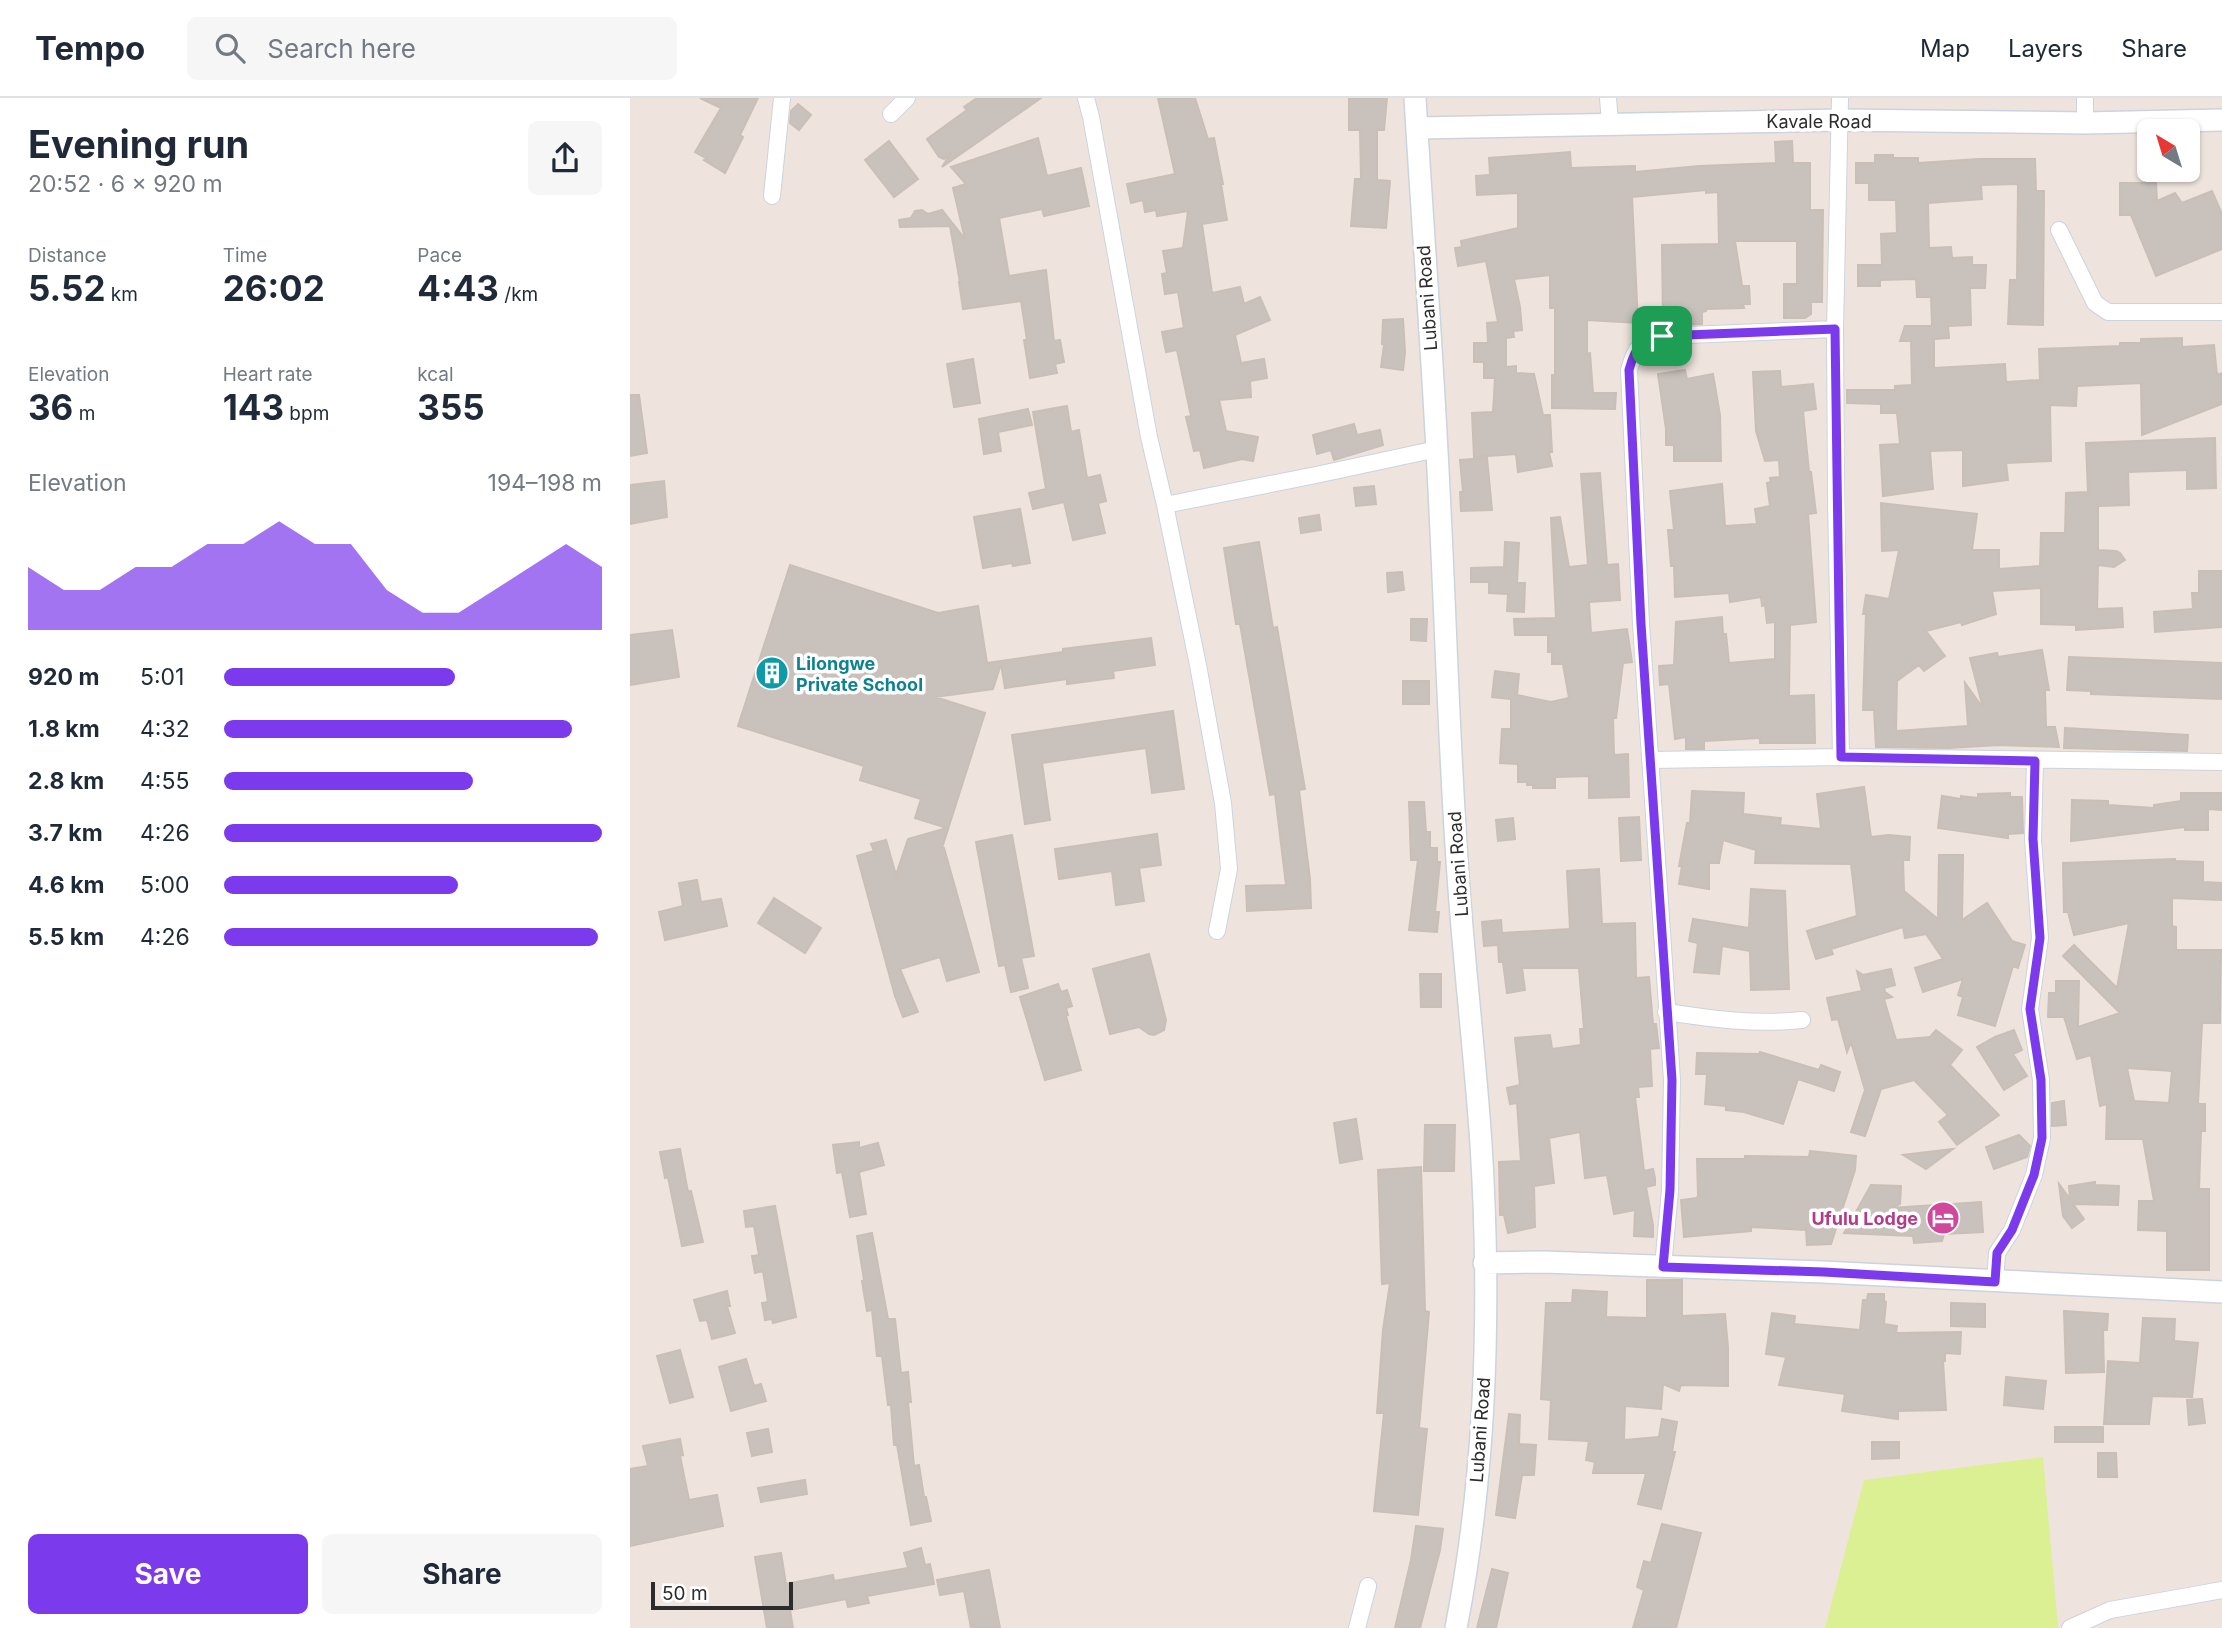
<!DOCTYPE html>
<html lang="en">
<head>
<meta charset="utf-8">
<style>
  body { margin:0; font-family:Inter,sans-serif; background:#f6f6f7; color:#1f2937; height:100vh; display:flex; flex-direction:column; font-size:26px; white-space:nowrap }
  * { box-sizing:border-box; margin:0 }
  p { font-size:23px; color:#747a83 }
  .icon { flex:none; width:38px; height:38px; fill:none; stroke:currentColor; stroke-width:2; stroke-linecap:round; stroke-linejoin:round }
  .map { position:relative; flex:1; overflow:hidden }
  .drawer { display:flex; flex-direction:column; background:#fff; width:630px }
  .drawer>* { flex:none }
  .needle { width:46px; rotate:322deg }
  .tools { position:absolute; left:1507px; top:21px; display:grid; gap:14px }
  .tools a { display:grid; place-items:center; width:63px; height:63px; border-radius:10px; background:#fff; box-shadow:0 2px 5px #0004; font-size:35px }
  .scale { position:absolute; left:21px; bottom:18px; width:142px; box-sizing:border-box; padding-left:7px; border:4px solid #2c2c2c; border-top:0; font-size:19px; line-height:24px; white-space:nowrap; color:#2c2c2c; -webkit-text-stroke:5px #fff; paint-order:stroke }
  .pin { position:absolute; display:grid; place-items:center; width:60px; height:60px; color:#fff; margin:-30px; border-radius:14px; box-shadow:0 4px 10px #0006 }
  .round { display:grid; place-items:center; flex:none; width:74px; height:74px; border-radius:10px; background:#f6f6f7 }
  .overview { display:flex; align-items:center; justify-content:space-between; height:119px; padding:0 28px }
  h1 { font-size:38px; font-weight:700; line-height:52px }
  .figures { display:grid; grid-template-columns:repeat(3,1fr); gap:10px; height:119px; padding:7px 28px }
  .figures div { display:grid; align-content:center }
  .figures b { font-size:35px; font-weight:700 }
  .figures small { font-size:19px; font-weight:400 }
  .figures p { font-size:19px }
  .chart { height:196px; padding:14px 28px }
  .chart p { display:flex; justify-content:space-between }
  .chart svg { width:100%; height:126px; margin-top:7px; fill:#7c3aed; opacity:.7 }
  .button { display:flex; gap:14px; margin-top:auto; padding:14px 28px }
  .button a { flex:1; height:80px; border-radius:10px; background:#7c3aed; color:#fff; font-size:28px; font-weight:700; line-height:80px; text-align:center }
  .button a+a { background:#f6f6f7; color:#1f2937 }
  ul { padding:0 28px; list-style:none; font-size:23px }
  li { display:grid; grid-template-columns:112px 84px 1fr; align-items:center; height:52px }
  li i { height:18px; border-radius:9px; background:#7c3aed }
  header { display:flex; align-items:center; gap:42px; box-sizing:border-box; height:98px; padding:0 35px; background:#fff; border-bottom:2px solid #e0e1e3 }
  header strong { font-size:33px }
  nav { display:flex; gap:38px; margin-inline-start:auto; font-size:24px }
  .search { width:490px; height:63px; background:#f6f6f7; display:flex; align-items:center; gap:18px; box-sizing:border-box; padding:0 24px; border-radius:10px; color:#747a83; font-size:26px }
  main { display:flex; flex:1; min-height:0 }
  .map>svg:first-child { display:block }
  .pitch { fill:#dbf092 }
  .building { fill:#c9c2bc; stroke:#cabfb7; stroke-width:2; fill-rule:evenodd }
  .lines { fill:none; stroke-linecap:round; stroke-linejoin:round }
  .minor-casing { stroke:#ccd3de; stroke-width:18 }
  .tertiary-casing { stroke:#ccd3de; stroke-width:24 }
  .minor { stroke:#fff; stroke-width:16 }
  .tertiary { stroke:#fff; stroke-width:21 }
  .route-casing { stroke:#fff; stroke-width:14 }
  .route { stroke:#7c3aed; stroke-width:9 }
  .labels { text-anchor:middle; dominant-baseline:central; stroke-width:7; stroke-linejoin:round; paint-order:stroke }
  .street-label { font-size:18px; fill:#2c2c2c; stroke:#fff }
  .culture-label { font-size:18px; font-weight:bold; fill:#0d838f; stroke:#fff; text-anchor:start }
  .hotel-label { font-size:18px; font-weight:bold; fill:#b23c85; stroke:#fff; text-anchor:end }
</style>
</head>
<body>
<header>
<strong>Tempo</strong>
<div class="search"><svg class="icon" aria-label="search" viewBox="0 0 24 24"><circle cx="10" cy="10" r="6"/><path d="M15 15l6 6"/></svg>Search here</div>
<nav><a>Map</a><a>Layers</a><a>Share</a></nav>
</header>
<main>
<section class="drawer">
<div class="overview"><div><h1>Evening run</h1><p>20:52 · 6 × 920 m</p></div><a class="round"><svg class="icon" aria-label="share" viewBox="0 0 24 24"><path d="M12 15V3M7 8l5-5 5 5M5 13v7h14v-7"/></svg></a></div>
<div class="figures">
<div><p>Distance</p><b>5.52<small> km</small></b></div>
<div><p>Time</p><b>26:02</b></div>
<div><p>Pace</p><b>4:43<small> /km</small></b></div>
</div>
<div class="figures">
<div><p>Elevation</p><b>36<small> m</small></b></div>
<div><p>Heart rate</p><b>143<small> bpm</small></b></div>
<div><p>kcal</p><b>355</b></div>
</div>
<div class="chart"><p><span>Elevation</span>194–198 m</p>
<svg viewBox="0 0 160 44" preserveAspectRatio="none"><path d="M0 44V22L10 30L20 30L30 22L40 22L50 14L60 14L70 6L80 14L90 14L100 30L110 38L120 38L130 30L140 22L150 14L160 22V44z"/></svg>
</div>
<ul>
<li><b>920 m</b>5:01<i style="width:61%"></i></li>
<li><b>1.8 km</b>4:32<i style="width:92%"></i></li>
<li><b>2.8 km</b>4:55<i style="width:66%"></i></li>
<li><b>3.7 km</b>4:26<i style="width:100%"></i></li>
<li><b>4.6 km</b>5:00<i style="width:62%"></i></li>
<li><b>5.5 km</b>4:26<i style="width:99%"></i></li>
</ul>
<div class="button"><a>Save</a><a>Share</a></div>
</section>
<div class="map">
<svg width="1592" height="1530" viewBox="0 0 1592 1530">
  <rect width="100%" height="100%" fill="#eee4dd"/>
  <path class="pitch" d="M1413,1359L1428,1530H1195L1234,1382Z"/>
  <path class="building" d="M70,0H128L110,37L113,39L95,75L74,62L76,60L65,54L91,10Z
    M347,0H411L312,69L321,55L314,61L309,59L297,41L337,12L334,9Z
    M528,0H565L578,41L584,40L593,86H591L597,122L572,126L582,195L610,189L614,206L630,199L640,222L605,237L611,265L634,261L637,280L620,283L621,299L589,302L596,333L628,339L623,363L612,361L574,370L570,352L564,353L556,319L561,318L547,252L536,254L532,234L554,230L548,194L535,196L532,176L537,175L533,153L553,150L558,113L527,118L526,112L515,114L513,102L501,105L497,86L545,76Z
    M719,0H757L754,32H747V82L760,83L756,130L721,128L725,81H731L730,32H719Z
    M168,6L181,17L169,32L160,25L161,13Z
    M408,40L417,78L451,70L459,108L414,118L412,111L369,120L379,178L416,172L424,243L430,242L434,264L425,266L427,275L400,280L394,242H397L391,203L333,211L329,184H330L320,128L270,129L269,122L281,120L285,113L292,112L298,116L312,112L335,141L323,90L336,86L321,69Z
    M259,43L288,81L264,99L235,62Z
    M1162,43L1163,65H1180V112H1193L1192,204H1181V216L1175,220H1154V186H1167V143H1105L1112,188H1119L1120,206H1113L1114,210L1076,211V213L1072,214V226L1033,227L1032,147L1089,146L1088,94L1076,95V92L1002,99L1008,225L957,222V256L960,255L963,295H986L985,311L922,310V277H925V210H920V177L884,181L890,209L892,232L883,233L884,239L876,240V269L886,268V275L904,276L913,317H920L922,354H919L922,368L888,374L886,356L844,359L842,315L863,314L865,280H854V264H844V245H858L857,225L868,224L856,163L828,168L825,150L832,149L831,143L888,130V95L847,97L846,78L860,77L859,60L940,54L941,70L1005,68V74L1069,68L1146,65L1145,44Z
    M1245,57H1263V60H1288V65L1349,61H1405L1406,93H1414L1413,227L1378,226L1380,182H1387L1388,86L1351,87L1352,101L1298,105L1299,150L1321,149L1322,160L1342,159V167H1356L1355,190H1340L1341,227L1318,228L1319,240L1304,241V270L1375,266L1376,284L1410,282L1409,251L1490,248V245H1511V241L1552,240V249L1584,247L1587,277L1592,275V306L1512,337L1511,285L1447,288L1446,308L1420,307L1421,363L1376,365L1378,382L1333,388V352L1300,353L1303,391L1253,398L1250,347L1270,346L1267,315H1251V306L1217,305V292H1265V288L1282,287L1281,243H1270L1275,228H1302L1301,199H1287L1286,181L1250,182V188H1228V167H1252L1251,136L1267,135L1266,102H1239V85H1226V65H1245Z
    M1490,85H1526L1527,103L1545,95L1552,105L1582,93L1592,116V151L1526,178L1501,117H1490Z
    M773,221L775,254L773,272L751,269L754,247L752,246L753,222Z
    M343,261L350,305L324,309L317,266Z
    M1055,272L1057,281L1083,276L1090,317L1091,363H1044V347H1036V331L1028,276Z
    M1150,273L1151,289L1183,286L1186,311L1173,313L1179,374H1181L1186,415L1178,416L1186,524L1160,527L1159,598L1184,597L1185,645H1130V640L1074,643V651H1056V639L1045,641L1039,586L1030,587L1029,568L1044,567L1046,524L1092,519L1093,536H1096L1099,565L1145,561V524L1137,525L1135,507L1132,508L1131,499L1100,504L1099,495L1045,499L1044,468H1041L1038,432H1044L1040,393L1092,386L1095,428L1127,426L1125,411L1140,408L1137,385L1141,384L1140,380L1150,379L1149,362L1135,363L1126,333L1123,274Z
    M0,297H9L17,355L0,358Z
    M437,308L441,334L449,332L457,380L470,377L476,403L468,405L475,435L443,442L434,404L403,411L399,395L416,391L403,314Z
    M398,311L402,327L368,334L371,353L354,356L349,321Z
    M724,326L727,337L750,332L753,347L704,362L701,352L687,356L683,337Z
    M1585,340L1586,390L1557,391V372L1498,374L1499,407L1468,408V452L1486,453L1490,455L1495,462L1484,469L1468,467L1467,511L1492,510L1493,529L1446,532V527L1411,526V490L1362,493L1366,516L1332,527L1331,524L1296,533L1315,558L1294,573L1289,567L1267,583L1266,633L1338,628L1335,585L1353,610L1340,560L1367,555L1368,559L1412,552L1419,592H1415L1416,629H1425L1429,649L1369,647L1318,650L1246,649L1244,612H1233L1236,516H1233L1236,497L1259,501L1269,452L1252,453L1251,405L1347,416L1342,452H1369V471L1410,468L1411,435H1435L1436,395L1458,394L1456,345Z
    M857,360L862,412L831,413L830,394H833L830,362Z
    M970,375L977,467L988,466L990,502L959,504L961,535L997,531L1002,564L993,565L986,620H983L984,657L998,656L999,699L959,700V678L925,679V690H903V687H897V684H888V666L870,665L872,631H881V601L862,599L865,573L889,576L887,597L921,604L939,600L933,566H922V554H918V537H885L884,521L926,520L921,420L930,419L939,469L958,467L951,376Z
    M34,383L37,419L0,426V387Z
    M744,388L746,406L726,408L724,390Z
    M390,411L400,465L383,468L382,465L353,470L344,419Z
    M689,417L691,432L671,435L669,420Z
    M629,444L643,530L647,529L675,691L669,692L680,781L681,810L617,813L616,788L656,787L645,696L640,697L610,526H606L594,450Z
    M875,444L889,445L887,485H895L894,514L877,513L878,496L859,495V484H841V470L874,469Z
    M160,467L308,515L348,508L357,565L433,554V551L521,540L525,567L483,573L484,580L437,586V581L375,590L371,566L363,591L305,599L355,615L312,750H314L349,874L317,883L310,859L270,871L288,914L273,919L265,898L227,758L244,753L241,746L256,742L266,777L278,741L317,730L285,720L291,701L230,682L234,668L108,628Z
    M1569,473H1592V529L1525,534L1524,514L1563,511L1562,495H1569Z
    M772,474L774,492L758,494L757,475Z
    M781,521H797L796,543L781,542Z
    M42,532L49,579L0,587V537Z
    M1439,559L1592,565V601L1461,596V593L1437,592Z
    M773,583H799V606H773Z
    M543,613L554,691L522,695L516,650L412,665L420,722L395,726L382,637Z
    M1435,630L1558,637L1557,653L1434,650Z
    M1234,689L1241,739L1259,737L1280,739L1279,762H1273L1274,793L1308,821L1309,757H1333L1332,822L1357,805L1382,843L1395,847L1388,870L1383,868L1365,928L1328,917L1333,899L1328,897L1333,881L1293,894L1285,870L1313,861L1296,836L1275,840L1273,829L1201,851L1203,856L1186,861L1177,833L1227,818L1221,766L1125,765L1126,752L1093,742L1089,765H1079V791L1049,786L1052,768H1049L1057,725H1060L1062,693L1114,695L1113,716L1151,720L1150,727L1191,731L1187,696Z
    M1380,695V699H1392L1393,735L1378,736V740L1308,730L1312,698L1331,701V698L1348,700V696Z
    M1551,695H1592V712L1578,711V732H1555V729L1441,743L1442,702L1478,703V707L1524,710V707L1551,703Z
    M779,704H794L796,734H800V750H807V764H810L805,814H809L807,834L779,832L788,762H781Z
    M1009,719L1011,762L991,763L989,720Z
    M883,720L885,741L868,743L866,722Z
    M527,736L531,767L509,770L514,803L486,807L482,773L429,781L425,751Z
    M382,737L404,858L391,860L398,890L381,894L375,867L369,868L346,744Z
    M1545,761V763L1573,764V784L1592,785V802L1542,800V828L1546,829V852H1591L1590,925H1572L1568,1006H1575V1033H1571L1569,1091H1579V1172H1537V1133L1508,1132L1509,1103H1524L1513,1041H1476L1477,1006L1470,1008L1461,957L1447,961L1434,919H1418L1419,895H1426V883H1449L1448,929L1490,915L1433,858L1444,847L1487,890L1499,825L1444,837L1438,814H1434L1433,765ZM1497,970L1542,973L1539,1005L1504,1003Z
    M969,771L972,826L1005,825L1006,880L1019,879L1023,926H1026L1029,950L1020,951L1022,988L1008,989L1009,999H1005L1014,1073L1023,1071L1025,1080V1087L1016,1089L1023,1127V1139L1004,1138L1005,1112L984,1116L977,1077L955,1080L950,1034L919,1040L924,1085L904,1088L905,1129L878,1135L874,1117H870L869,1064L891,1063L887,1005L880,1006L877,990L890,987L885,940L920,937L922,951L951,947L950,931H954L949,870H892L895,892L877,895L873,864H869L868,847L854,848L852,824L871,822L872,835L940,831L937,773Z
    M67,782L71,804L91,801L97,828L35,842L29,814L53,808L49,785Z
    M1121,791L1155,793L1159,891L1121,892L1120,853L1092,848L1089,876L1064,874L1068,845L1059,843L1063,821L1119,830Z
    M144,800L191,830L175,855L128,825Z
    M519,856L536,922L534,932L524,937L519,936L509,929L480,936L463,871Z
    M1261,871L1265,887L1254,890L1255,894L1262,899L1254,901L1266,942L1300,939L1306,932L1332,952L1320,967L1369,1017L1327,1047L1309,1024L1318,1017L1284,982L1251,991L1235,1038L1221,1034L1235,992L1221,944L1217,954L1208,921L1202,922L1197,900L1232,893L1227,873L1233,877Z
    M790,876H811V909H791Z
    M428,886L431,894L437,892L442,908L436,910L438,917L436,918L451,972L415,982L390,899Z
    M1384,932L1392,952L1383,956L1397,978L1374,992L1347,949L1365,939Z
    M1130,954L1189,972L1191,967L1210,974L1204,993L1168,981L1153,1026L1114,1014L1096,1012V1008L1075,1006L1077,976H1066L1067,955L1129,956Z
    M1434,1003L1436,1027L1422,1028V1005Z
    M726,1021L732,1061L710,1065L704,1025Z
    M795,1027H825L824,1073H794Z
    M1389,1037L1400,1048L1397,1059L1364,1071L1356,1049Z
    M229,1044V1050L248,1045L254,1067L229,1074L236,1116L220,1119L212,1074L207,1075L203,1047Z
    M50,1051L58,1094L61,1093L73,1144L52,1148L38,1079L35,1080L30,1054Z
    M1323,1051L1296,1071L1273,1057Z
    M1180,1053L1226,1058L1225,1072L1201,1146L1177,1147L1176,1132L1121,1129V1133L1054,1139L1051,1102L1067,1100L1068,1097L1067,1061H1115V1058L1179,1059Z
    M791,1069L795,1213L799,1214L789,1330L797,1331L788,1417L744,1413L754,1315H747L753,1232L760,1185L752,1186L748,1072Z
    M1465,1084V1087L1489,1088L1488,1107L1443,1106L1454,1121L1442,1130L1433,1118L1429,1086L1440,1101L1439,1088Z
    M1241,1087L1271,1088L1270,1106L1260,1110L1351,1104L1353,1134L1314,1136L1312,1143L1284,1145L1283,1138L1214,1135Z
    M145,1108L166,1219L143,1225L142,1221L135,1222L132,1205L138,1204L133,1173L125,1175L122,1158L129,1157L124,1128L116,1129L114,1113Z
    M242,1135L258,1221H265L271,1275L278,1274L281,1304H278L284,1368L289,1367L294,1399H296L301,1423L281,1427L267,1347H264L261,1307H258L252,1258H247L242,1212L237,1213L232,1183L234,1182L227,1138Z
    M1017,1182H1052V1218L1095,1216L1098,1250V1288L1051,1287L1049,1293L1033,1286L1031,1311L995,1308L994,1342L1029,1339L1032,1321L1047,1324L1042,1354H1045L1031,1411L1008,1406L1016,1375H963L965,1364L956,1362L959,1343L919,1341L921,1302L911,1301L916,1205H942L943,1192L977,1194L976,1219L1017,1220Z
    M97,1193L100,1208H97L105,1235L82,1241L77,1222L70,1223L64,1202Z
    M1238,1196H1254V1203L1256,1204L1254,1226L1267,1228L1266,1235L1331,1234L1330,1256L1315,1255V1263H1313L1316,1312L1268,1313V1321L1212,1313L1215,1296L1149,1287L1156,1259L1136,1256L1142,1215L1165,1218L1164,1226L1230,1232L1233,1202H1237Z
    M1321,1205L1355,1206V1229L1321,1228Z
    M1434,1213L1478,1216L1477,1232H1473L1474,1274L1436,1275Z
    M1513,1220L1545,1221L1544,1243L1568,1245L1562,1299L1522,1298L1519,1326H1474L1478,1263L1510,1265Z
    M50,1252L63,1299L40,1305L27,1258Z
    M116,1261L124,1288L131,1286L136,1303L101,1313L89,1269Z
    M1376,1279L1416,1283L1413,1311L1374,1307Z
    M1572,1301L1575,1325L1559,1327L1557,1302Z
    M879,1316L890,1317L889,1346L906,1347L904,1377H892L885,1420L866,1417Z
    M1425,1329H1473V1344H1425Z
    M138,1331L142,1354L122,1358L117,1335Z
    M50,1341L53,1357L50,1358L59,1402L87,1397L93,1428L0,1448V1371L18,1368L13,1348Z
    M1242,1344H1269V1360L1242,1361Z
    M1468,1355H1486L1487,1379H1468Z
    M175,1382L177,1396L131,1404L128,1390Z
    M1032,1426L1071,1435L1046,1530H1003L1014,1492L1007,1489L1014,1463L1021,1465Z
    M786,1428L813,1431L810,1452L790,1530H765L781,1462Z
    M291,1450L295,1467L300,1466L304,1486L237,1498L239,1505L218,1509L216,1501L160,1512L163,1530H137L125,1459L151,1455L156,1486L203,1477L204,1483L278,1470L274,1455Z
    M862,1471L878,1475L866,1530H847Z
    M359,1472L370,1530H341L334,1493L310,1497L307,1482Z"/>
  <g class="lines">
    <defs>
      <path id="minor" d="M456,0L461,19L519,339L535,407L568,567L593,705L599,771L587,833
        M978,0L980,25
        M1210,0L1205,231L1206,401L1211,659
        M261,16L277,0
        M1455,25V0
        M142,98L152,0
        M1429,132L1465,205L1478,214H1592
        M535,407L686,377L807,351
        M1020,662L1211,659L1592,664
        M1036,914C1083,921 1124,927 1172,922
        M1033,1169L1040,1092L1042,982L1011,526L999,272C1005,250 1010,243 1032,238L1205,231
        M1365,1184L1367,1155L1382,1132L1404,1077L1412,1040L1411,982L1400,911L1410,840L1403,741L1405,663
        M727,1530L738,1488
        M1440,1530L1480,1512L1592,1492"/>
      <path id="tertiary" d="M785,0C792,118 801,236 807,354C815,495 818,636 828,777C834,867 845,957 851,1046C861,1207 857,1371 826,1530
        M787,30L1211,22L1455,25L1592,22
        M854,1165L914,1164L1193,1174L1592,1194"/>
    </defs>
    <use href="#minor" class="minor-casing"/>
    <use href="#tertiary" class="tertiary-casing"/>
    <use href="#minor" class="minor"/>
    <use href="#tertiary" class="tertiary"/>
  </g>
  <g class="lines">
    <defs>
      <path id="route" d="M1205,231L1211,659L1405,663L1403,741L1410,840L1400,911L1411,982L1412,1040L1404,1077L1382,1132L1367,1155L1365,1184L1194,1174L1033,1169L1040,1092L1042,982L1011,526L999,272C1005,250 1010,243 1032,238Z"/>
    </defs>
    <use href="#route" class="route-casing"/>
    <use href="#route" class="route"/>
  </g>
  <defs>
    <symbol id="building-disc" viewBox="-11 -11 22 22"><circle r="9.5" fill="#0f9aa8" stroke="#fff"/><path d="M-4-6H4V6H1V3H-1V6H-4ZM-2.5-4.3h1.7v1.8h-1.7ZM.8-4.3h1.7v1.8H.8ZM-2.5-1h1.7V.8h-1.7ZM.8-1h1.7V.8H.8Z" fill="#fff"/></symbol>
    <symbol id="hotel-disc" viewBox="-11 -11 22 22"><circle r="9.5" fill="#d1479c" stroke="#fff"/><path d="M-6-4.5h1.5V1H6V5H4.5V3h-9V5H-6ZM-4 0a1.8 1.8 0 1 1 3.6 0ZM.5 0V-2.5h3Q6-2.5 6 0Z" fill="#fff"/></symbol>
  </defs>
  <g fill-rule="evenodd">
    <use href="#building-disc" x="123" y="556" width="38" height="38"/>
    <use href="#hotel-disc" x="1294" y="1101" width="38" height="38"/>
  </g>
  <g class="labels">
    <g class="street-label">
      <text x="1189" y="23">Kavale Road</text>
      <text transform="translate(797 200) rotate(-94)">Lubani Road</text>
      <text transform="translate(828 766) rotate(-94)">Lubani Road</text>
      <text transform="translate(850 1332) rotate(-86)">Lubani Road</text>
    </g>
    <g class="culture-label">
      <text x="166" y="565">Lilongwe<tspan x="166" dy="21">Private School</tspan></text>
    </g>
    <g class="hotel-label">
      <text x="1288" y="1120">Ufulu Lodge</text>
    </g>
  </g>
</svg>
<div class="tools">
<a><svg class="needle" viewBox="-14 -14 28 28"><path d="M0-13l5 13h-10z" fill="#e53935"/><path d="M0 13l5-13h-10z" fill="#747a83"/></svg></a>
</div>
<div class="scale">50 m</div>
<div class="pin" style="left:1032px;top:238px;background:#1e9e55"><svg class="icon" aria-label="arrive" viewBox="0 0 24 24"><path d="M6 21V4h12l-3 4 3 4H6"/></svg></div>
</div>
</main>
</body>
</html>
